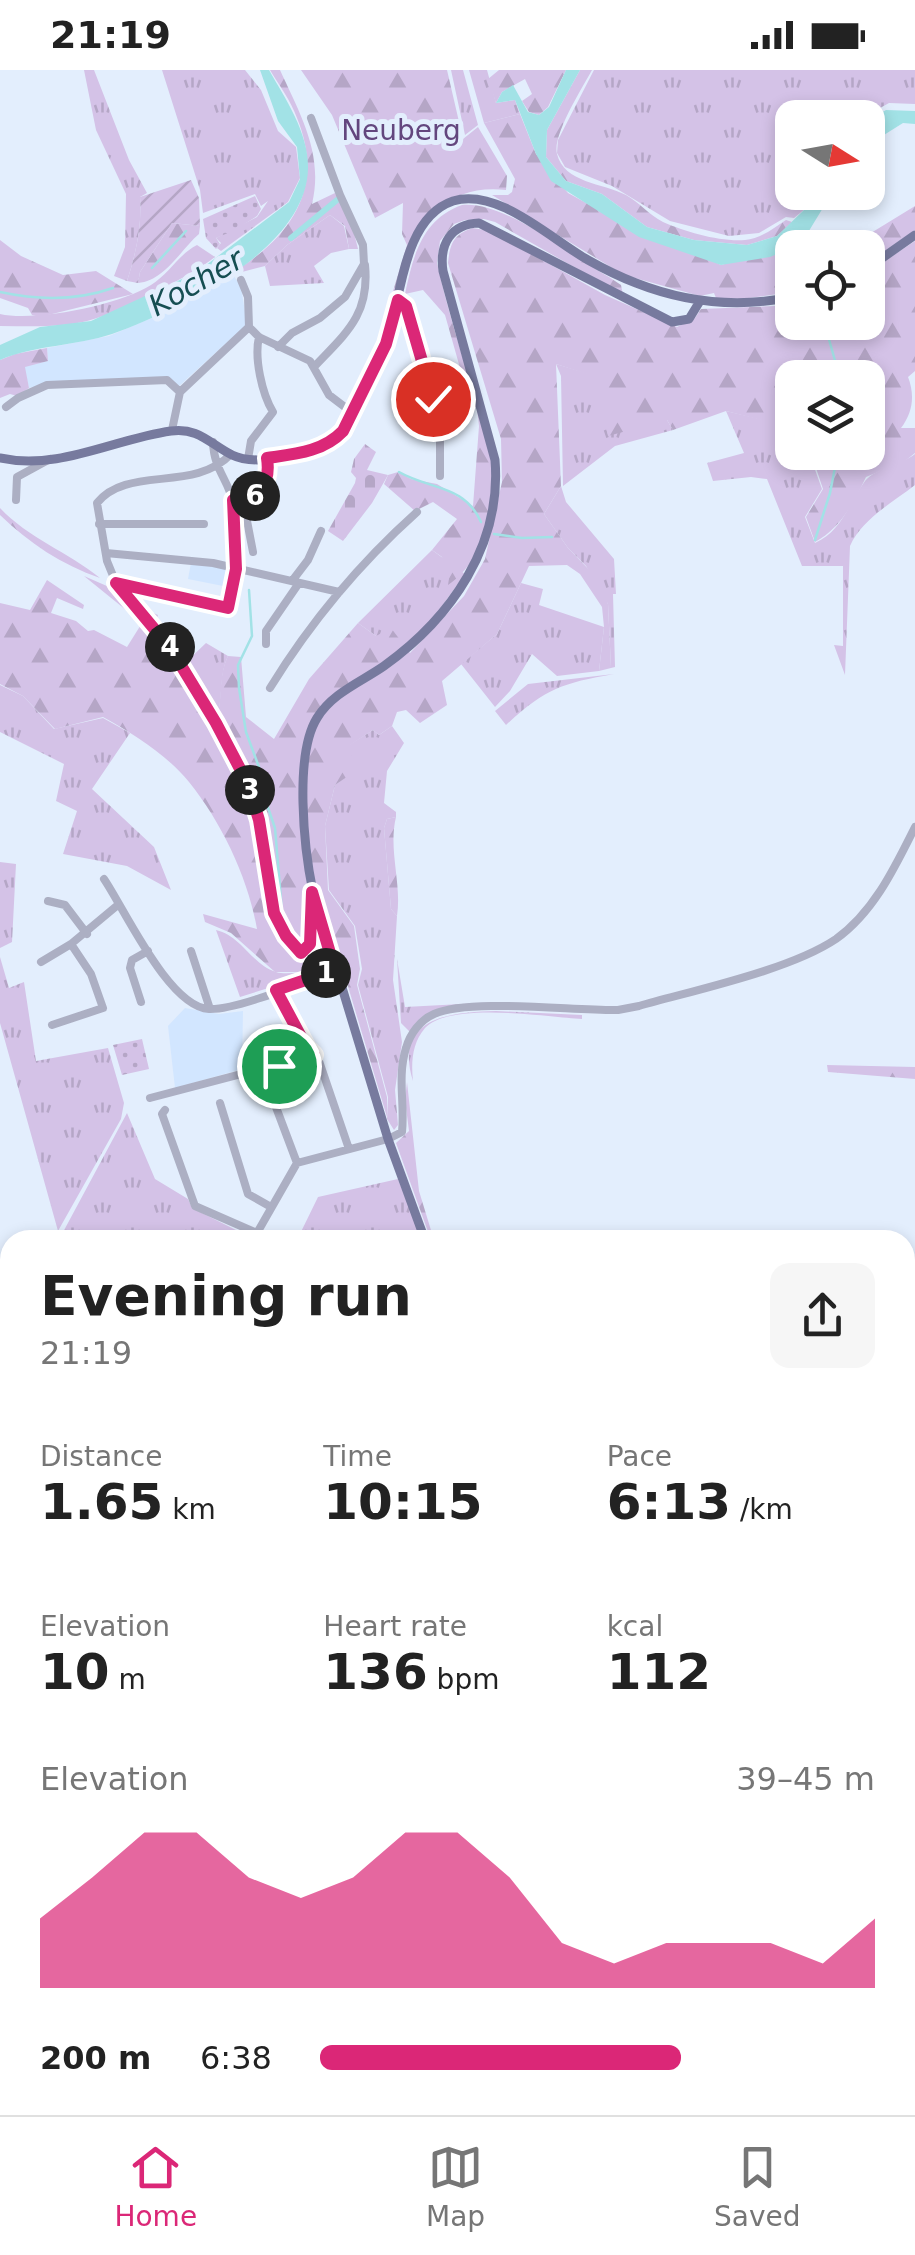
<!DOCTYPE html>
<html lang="en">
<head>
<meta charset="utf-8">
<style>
  body { margin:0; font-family:"DejaVu Sans",sans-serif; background:#f6f6f6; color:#222; height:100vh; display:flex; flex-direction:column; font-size:38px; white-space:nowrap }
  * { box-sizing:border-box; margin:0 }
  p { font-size:32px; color:#767676 }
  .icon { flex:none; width:55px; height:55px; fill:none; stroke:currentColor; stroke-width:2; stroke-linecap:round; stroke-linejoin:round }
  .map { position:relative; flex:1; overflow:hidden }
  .panel { position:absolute; left:0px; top:1160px; width:915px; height:885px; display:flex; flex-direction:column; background:#fff; border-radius:30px 30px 0 0; box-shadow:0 5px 15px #0003 }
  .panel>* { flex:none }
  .needle { width:65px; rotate:101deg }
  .tools { position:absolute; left:775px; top:30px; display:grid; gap:20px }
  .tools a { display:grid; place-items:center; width:110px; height:110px; border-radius:20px; background:#fff; box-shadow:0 5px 15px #0003; font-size:50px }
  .pin { position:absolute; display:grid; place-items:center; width:85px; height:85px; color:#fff; margin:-42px; border:5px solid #fff; border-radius:50%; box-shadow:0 2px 10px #0007 }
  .km { position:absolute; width:50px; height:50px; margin:-25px; border-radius:50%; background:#222; color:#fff; font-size:28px; line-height:50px; text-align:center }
  .round { display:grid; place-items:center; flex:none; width:105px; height:105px; border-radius:20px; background:#f6f6f6 }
  .headline { display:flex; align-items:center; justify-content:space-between; height:170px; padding:0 40px }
  h1 { font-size:55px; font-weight:700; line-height:75px }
  .figures { display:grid; grid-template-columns:repeat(3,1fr); gap:15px; height:170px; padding:10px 40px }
  .figures div { display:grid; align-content:center }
  .figures b { font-size:50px; font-weight:700 }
  .figures small { font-size:28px; font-weight:400 }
  .figures p { font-size:28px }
  .chart { height:280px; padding:20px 40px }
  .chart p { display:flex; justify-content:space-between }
  .chart svg { width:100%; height:180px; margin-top:10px; fill:#db2777; opacity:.7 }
  ul { padding:0 40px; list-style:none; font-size:32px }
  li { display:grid; grid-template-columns:160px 120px 1fr; align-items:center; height:75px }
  li i { height:25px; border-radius:12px; background:#db2777 }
  .status { display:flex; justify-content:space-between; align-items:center; height:70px; padding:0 50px; background:#fff; direction:ltr }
  .status svg { height:28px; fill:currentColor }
  .menu { display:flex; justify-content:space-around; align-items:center; height:140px; border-top:2px solid #e0e0e0; background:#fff; font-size:28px; color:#767676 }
  .menu a { display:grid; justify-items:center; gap:5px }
  .menu .current { color:#db2777 }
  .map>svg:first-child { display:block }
  .built { fill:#d2e6ff }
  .grass { fill:url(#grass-tufts) }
  .forest { fill:url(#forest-firs) }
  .cemetery { fill:url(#cemetery-stones) }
  .park { fill:url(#park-dots) }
  .garden { fill:url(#garden-furrows) }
  .water { fill:#a2e2e6 }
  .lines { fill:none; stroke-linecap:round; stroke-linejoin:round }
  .stream { stroke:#a2e2e6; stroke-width:2.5 }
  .canal { stroke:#a2e2e6; stroke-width:6 }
  .minor { stroke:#acafc3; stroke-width:8 }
  .major { stroke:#777a9e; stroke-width:9 }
  .route-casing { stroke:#fff; stroke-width:20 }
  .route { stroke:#db2777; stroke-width:12 }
  .labels { text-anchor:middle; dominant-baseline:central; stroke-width:10; stroke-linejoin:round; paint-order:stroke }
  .park-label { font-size:28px; fill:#63467e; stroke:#e3eefd }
  .water-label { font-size:30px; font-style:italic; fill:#164e52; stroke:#e3eefd }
</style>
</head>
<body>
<div class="status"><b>21:19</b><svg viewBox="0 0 49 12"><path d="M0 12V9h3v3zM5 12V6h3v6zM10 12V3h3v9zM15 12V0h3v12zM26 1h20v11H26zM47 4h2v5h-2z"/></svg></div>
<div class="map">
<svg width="915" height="2045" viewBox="0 0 915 2045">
  <defs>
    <pattern id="grass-tufts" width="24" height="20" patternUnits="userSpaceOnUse" patternTransform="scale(2.5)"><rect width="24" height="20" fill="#d4c2e7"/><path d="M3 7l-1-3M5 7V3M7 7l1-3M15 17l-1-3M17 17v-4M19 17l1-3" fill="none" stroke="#b5a6c6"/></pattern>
    <pattern id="forest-firs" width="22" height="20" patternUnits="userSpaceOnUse" patternTransform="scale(2.5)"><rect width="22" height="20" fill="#d4c2e7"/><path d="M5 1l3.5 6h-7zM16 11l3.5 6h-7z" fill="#b5a6c6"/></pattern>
    <pattern id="cemetery-stones" width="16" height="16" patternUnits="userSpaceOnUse" patternTransform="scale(2.5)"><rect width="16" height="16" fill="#d4c2e7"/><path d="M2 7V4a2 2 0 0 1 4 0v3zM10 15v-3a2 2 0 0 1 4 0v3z" fill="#b5a6c6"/></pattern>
    <pattern id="park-dots" width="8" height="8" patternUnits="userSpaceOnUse" patternTransform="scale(2.5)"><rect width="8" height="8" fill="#d4c2e7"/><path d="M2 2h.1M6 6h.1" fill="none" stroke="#b5a6c6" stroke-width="1.8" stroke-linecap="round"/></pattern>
    <pattern id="garden-furrows" width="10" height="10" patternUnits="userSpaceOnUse" patternTransform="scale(2.5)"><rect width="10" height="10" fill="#d4c2e7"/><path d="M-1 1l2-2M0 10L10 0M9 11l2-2" fill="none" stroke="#b5a6c6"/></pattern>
  </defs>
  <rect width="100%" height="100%" fill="#e3eefd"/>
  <path class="built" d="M232,203L241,217L247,254L178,317L165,307L51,313L29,318L24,296L48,291L47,278L109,266L173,239Z
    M191,493L224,497L231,501L228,517L188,509Z
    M185,938L219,944L243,941L242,999L175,1018L168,956Z"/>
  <path class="grass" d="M84,0H94L129,90L147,123L140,127C142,157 136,183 127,211L114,206L125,177L126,124L96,60Z
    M162,0H245L261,20L278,61L296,77L300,108L288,132L221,181L217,178L221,173L216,168L257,147L268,131L261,136L255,124L203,143L200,120Z
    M451,0H463L478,55L465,65Z
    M469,0H487L496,33L515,30L520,44L484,53Z
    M594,0H915V34L889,33L864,47L792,48V122L813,123L805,139L794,148L786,147L759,163L729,166L670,151L612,116L565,97L557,83L558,70Z
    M330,145L344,156L349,179L331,183L314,196L324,213L270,216L265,196L287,175Z
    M197,175L215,187C191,206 117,244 87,251C59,258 29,256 0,256V244C35,252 120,235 151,215C169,204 179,184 197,175Z
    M556,294L596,306L667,350L673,360L615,376L563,416L561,306Z
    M726,341L790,356L792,382L809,383L822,419L805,447L815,473C843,460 848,434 865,411C876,398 901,395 915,384V415C892,433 862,449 850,476L845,605L834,575L843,576V496H802L767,409L751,407L713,411L707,393L744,383Z
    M561,416L566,432L614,489L616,524H613L615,597L611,598L608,534L586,496L568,478L544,444Z
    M432,480L465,504L432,550L404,576L376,566L358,553Z
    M521,513L543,519L539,535L604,557L599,601L557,606L532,584L510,621L495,637L461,594L497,564Z
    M206,573L228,586C218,608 224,629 216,650L184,594Z
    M614,604C562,613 545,619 506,655L495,641L528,614Z
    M0,615L23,626L54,659L103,648L130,663L92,719L154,777L171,820L127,796L63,784L77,741L56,731L64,694L0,662Z
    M392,656L404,673L387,701L384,733L396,742V747L387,749L384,758L391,839L397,846L393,910L402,972L395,1020L398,1055L394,1060L387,1049L388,1027L358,915L362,899L355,856L329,820L325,756L335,715L353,701L349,675L373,660L379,665Z
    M0,792L16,794L12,872L0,878Z
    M216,860C242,866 252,895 276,902C285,905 299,902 309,902L326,882L329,899L240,927Z
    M0,887L9,918L24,912L36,991L108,978L124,1033L121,1049L58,1161L0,953Z
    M397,889L405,937L499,932L500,935L447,938L411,963L401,953Z
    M496,941L582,945V949C546,947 451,931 425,958C412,973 411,993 413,1011C393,948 449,942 496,941Z
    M127,1043L155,1109L188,1129L192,1138L248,1166V1170H75L62,1164Z
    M398,1109L422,1170H297L318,1127Z
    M905,1460H915V1527L909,1543H905Z
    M905,1922L915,1928V2045H857L854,2043L855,2035H905Z
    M703,2035H850L848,2045H712Z"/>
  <path class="forest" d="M270,0H280C300,44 324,84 312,134L335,123L353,159L358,179H349L345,156L330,145L287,175L265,196L242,202L238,199C295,163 324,114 297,48C291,31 279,15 270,0Z
    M301,0H447L463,69L478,57L507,106L506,120C419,111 405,193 386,259L390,231L407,175L402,164L403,133L375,148L332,45Z
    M499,0H566L548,37L539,45L529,42L522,31L532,24L525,9L502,22L496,33L488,9Z
    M580,0H592C583,17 552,65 557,84C564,113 603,113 626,125C639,132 649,145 663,152C686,162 720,172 745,170C760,169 774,158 786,150L792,152L777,166L747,175L694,170L647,157L602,124L566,111L546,87L547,60Z
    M520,44L536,84L568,123L599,140L721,195L801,174L807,166L815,174L828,177L792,178V222L742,229L716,228L714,223L700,226L624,205L492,125H508L512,122L515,109L484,53Z
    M462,135C506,131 570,185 609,207L621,215L623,225L495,152L484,149L465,150L454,154L440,171L437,193C447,237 460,279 473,321C481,348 493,376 493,404C493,444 482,493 448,515L450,502L444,498L442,487L432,480L457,449L433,432L415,441L384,414L388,405L398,402L411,409L437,414L473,436L479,356L477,339L468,326L445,245L423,220L405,224C413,186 422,149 462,135Z
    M915,136V160L868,193V178H832L853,174Z
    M172,153L200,156L199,164C182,178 165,211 138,213L140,202Z
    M473,158L490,161L605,225L677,257L695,248L701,239L775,236L792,231V252H868V202L915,171V301L908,307C915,325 913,342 901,358H915V383L905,391L866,407C854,432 841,458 815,472L806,447L823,419L811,383L868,382V308H792V358L726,341L673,360L667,350L608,366L596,307L556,294L561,416L544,444L568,478L599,510L608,534L611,598L599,601L604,557L602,537L580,504L567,495L529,496L497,564L442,611L447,635L420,653L406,640L397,642L392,656L379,665L373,660L350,675L354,702L335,715L325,756L328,820L354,856L360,899L357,915L387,1027V1047L321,826L313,833L326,881L309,902H275L231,863L205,852L203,844L257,859C248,808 222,753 189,712C167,685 134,664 103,647L55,659L23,626L0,614V533L30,540L47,510L84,535L83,539L57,528L51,543L76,551L88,561L94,560L127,577L142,553L84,506L116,520L144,548L149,541L158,545L155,554L167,562L165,568L215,653C224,631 217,609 228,586L241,587L246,647L274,669L309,609L358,553L376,566L391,558L410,583L464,526L485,489L502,412L501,369L448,193C450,173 454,164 473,158Z
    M0,170L21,186L63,205L96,201L133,224L40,247L32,245L28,238L0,228Z
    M47,278L48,291L25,297L29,318L17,326L10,324L0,328V290L15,284Z
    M0,438C28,468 68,482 100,508C62,495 29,473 0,445Z
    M396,747C388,780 402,813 397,846L391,839L384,758L387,749Z
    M827,995L915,997V1009L828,1002Z
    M407,1012L419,1121L434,1170H431L396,1073L409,1061L405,1030Z"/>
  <path class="cemetery" d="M365,374L376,382L367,400L388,405L372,433L343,471L328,461L355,413L356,408L351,402L354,389Z"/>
  <path class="park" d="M255,126L261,139L257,146L235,160L216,168L220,174L216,179L206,168L203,149Z
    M142,969L149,999L122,1005L113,975Z"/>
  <path class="garden" d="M191,110L199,128L200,156L172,153L140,202L138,213L127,211C136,183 142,157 140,127Z"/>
  <path class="water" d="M260,0H269C286,30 309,63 308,99C306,180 178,240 112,264C76,276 35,275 0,290V275L40,257L91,251L197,202L289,132L300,109L297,77L278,51Z
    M566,0H580L547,60L546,87L566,111L602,124L647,157L694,170L747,175L777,166L805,139L815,123H832L801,174L770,187L721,195L639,167L551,111L536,84L515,30L496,33L502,22L513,15L528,42L539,45L549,37Z
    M886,40L915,41V54L903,53L868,75V51Z"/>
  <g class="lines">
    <path class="stream" d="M152,198L186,161
      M0,222C37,230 76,231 113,218
      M824,252L840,308
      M399,402C430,420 464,414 481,452
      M494,464L522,468L552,467
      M815,470L830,423L838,382
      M249,520L252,566L238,595L239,618L246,662L263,708V723L275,758L282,842L290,856
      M0,1708L10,1714
      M905,1833L915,1830
      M905,1882L915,1880
      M696,2035L703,2045
      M847,2045L849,2035"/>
    <path class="canal" d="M291,168L337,130"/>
    <path class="minor" d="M241,210L248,227L249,257L259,267L310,291L329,325L354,344
      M398,230L406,237L440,358V406
      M278,277L292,263L320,248L345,227L364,194L363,175L340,125L311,48
      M314,297C346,263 370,245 365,195
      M6,337L18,328L47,315L167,310L180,322
      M172,360L180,322L249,257
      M231,384C194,423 127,395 97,433L107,491L116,513L171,579L217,654L248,714L259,750L274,843L286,866L301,883L310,874L309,833L313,822
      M248,389L251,371L273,342C262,324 254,288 259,267
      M16,430L17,407L50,389
      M233,430C259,430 271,413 267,388
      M243,430L253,482
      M99,454H204
      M106,483L213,493L339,522
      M292,511L308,490L321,461
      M117,513L227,539C235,505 240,468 233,433C229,410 214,401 213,372
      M266,574V561L299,513
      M270,618C310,553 360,493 417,442
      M104,809C125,840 169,937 209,939C238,940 306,911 335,900
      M48,831L65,835L87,864
      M191,881L210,939
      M41,892L71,874
      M276,920L307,978L319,991L349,1079
      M141,932L130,898L132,890L148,881
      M52,955L103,938L91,904L71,874L119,834
      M262,1000L297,1093
      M150,1028L314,985
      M220,1033L248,1124L271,1137
      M165,1040L162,1044L195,1136L257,1163L297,1093L388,1069L402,1062C405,1034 397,1007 406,978C410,964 420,950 434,944C470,928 574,941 618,940L639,936C695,920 790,900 836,869C874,842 895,797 915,757
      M905,1699L915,1680
      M905,1917L915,1923
      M213,2045L236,2035"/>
    <path class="major" d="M868,198L915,165
      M0,388C58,401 114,369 171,361C198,357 210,374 232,385C255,396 291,386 314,380C341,372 352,349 363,325C372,307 382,289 388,270C401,227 403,148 453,131C498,117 552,170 588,190C604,199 620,207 636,213C687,233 739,238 792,227
      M425,1170L388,1069L313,822C304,779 294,685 317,648C332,623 361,612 384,596C451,548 502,475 495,390L443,201C439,174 451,154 479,153L672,252L689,249L700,231
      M0,1520L10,1522"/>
  </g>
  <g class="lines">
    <defs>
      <path id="route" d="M279,996L314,985L307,978L276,920L335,900L312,822L310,874L301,883L286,866L274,843L259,750L248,714L216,653L171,579L116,513L228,538L236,499L233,430C259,429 271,414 267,388C295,384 323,382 343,361L386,274L398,230L406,236L433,329"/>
    </defs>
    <use href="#route" class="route-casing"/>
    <use href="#route" class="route"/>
  </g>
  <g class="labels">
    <g class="park-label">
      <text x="401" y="60">Neuberg</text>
    </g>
    <g class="water-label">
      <text transform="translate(196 212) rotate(-30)">Kocher</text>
    </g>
  </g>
</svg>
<div class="tools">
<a><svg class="needle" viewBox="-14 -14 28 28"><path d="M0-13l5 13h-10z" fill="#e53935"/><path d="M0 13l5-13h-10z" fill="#767676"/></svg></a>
<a><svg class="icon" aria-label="locate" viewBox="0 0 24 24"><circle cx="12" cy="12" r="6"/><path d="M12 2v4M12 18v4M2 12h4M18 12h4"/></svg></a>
<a><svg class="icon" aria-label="layers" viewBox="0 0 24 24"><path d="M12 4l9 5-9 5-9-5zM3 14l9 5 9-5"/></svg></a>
</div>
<div class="pin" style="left:279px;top:996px;background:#1e9e55"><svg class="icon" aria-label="arrive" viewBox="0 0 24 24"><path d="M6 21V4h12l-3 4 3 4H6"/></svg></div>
<div class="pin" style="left:433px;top:329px;background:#d93025"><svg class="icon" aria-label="check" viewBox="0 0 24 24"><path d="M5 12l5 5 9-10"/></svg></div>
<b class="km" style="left:326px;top:903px">1</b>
<b class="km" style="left:250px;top:720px">3</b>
<b class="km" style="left:170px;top:577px">4</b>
<b class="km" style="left:255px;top:426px">6</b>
<section class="panel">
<div class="headline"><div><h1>Evening run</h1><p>21:19</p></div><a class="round"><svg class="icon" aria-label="share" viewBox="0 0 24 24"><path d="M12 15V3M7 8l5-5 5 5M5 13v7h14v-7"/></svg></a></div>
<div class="figures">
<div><p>Distance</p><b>1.65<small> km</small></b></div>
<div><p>Time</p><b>10:15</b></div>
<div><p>Pace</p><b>6:13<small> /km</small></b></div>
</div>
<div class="figures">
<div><p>Elevation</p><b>10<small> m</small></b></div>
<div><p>Heart rate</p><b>136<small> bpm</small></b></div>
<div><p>kcal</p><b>112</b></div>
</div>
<div class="chart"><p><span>Elevation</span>39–45 m</p>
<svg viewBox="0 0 160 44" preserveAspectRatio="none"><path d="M0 44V27L10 17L20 6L30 6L40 17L50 22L60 17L70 6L80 6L90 17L100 33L110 38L120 33L130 33L140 33L150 38L160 27V44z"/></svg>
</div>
<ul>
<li><b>200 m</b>6:38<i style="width:65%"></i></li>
</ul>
</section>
</div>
<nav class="menu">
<a class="current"><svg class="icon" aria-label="home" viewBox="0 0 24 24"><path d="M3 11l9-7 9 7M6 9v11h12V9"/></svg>Home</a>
<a><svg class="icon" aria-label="map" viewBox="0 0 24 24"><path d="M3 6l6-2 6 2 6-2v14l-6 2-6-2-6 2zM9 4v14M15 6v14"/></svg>Map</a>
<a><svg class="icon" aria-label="saved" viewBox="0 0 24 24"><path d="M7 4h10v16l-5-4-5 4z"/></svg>Saved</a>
</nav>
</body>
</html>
